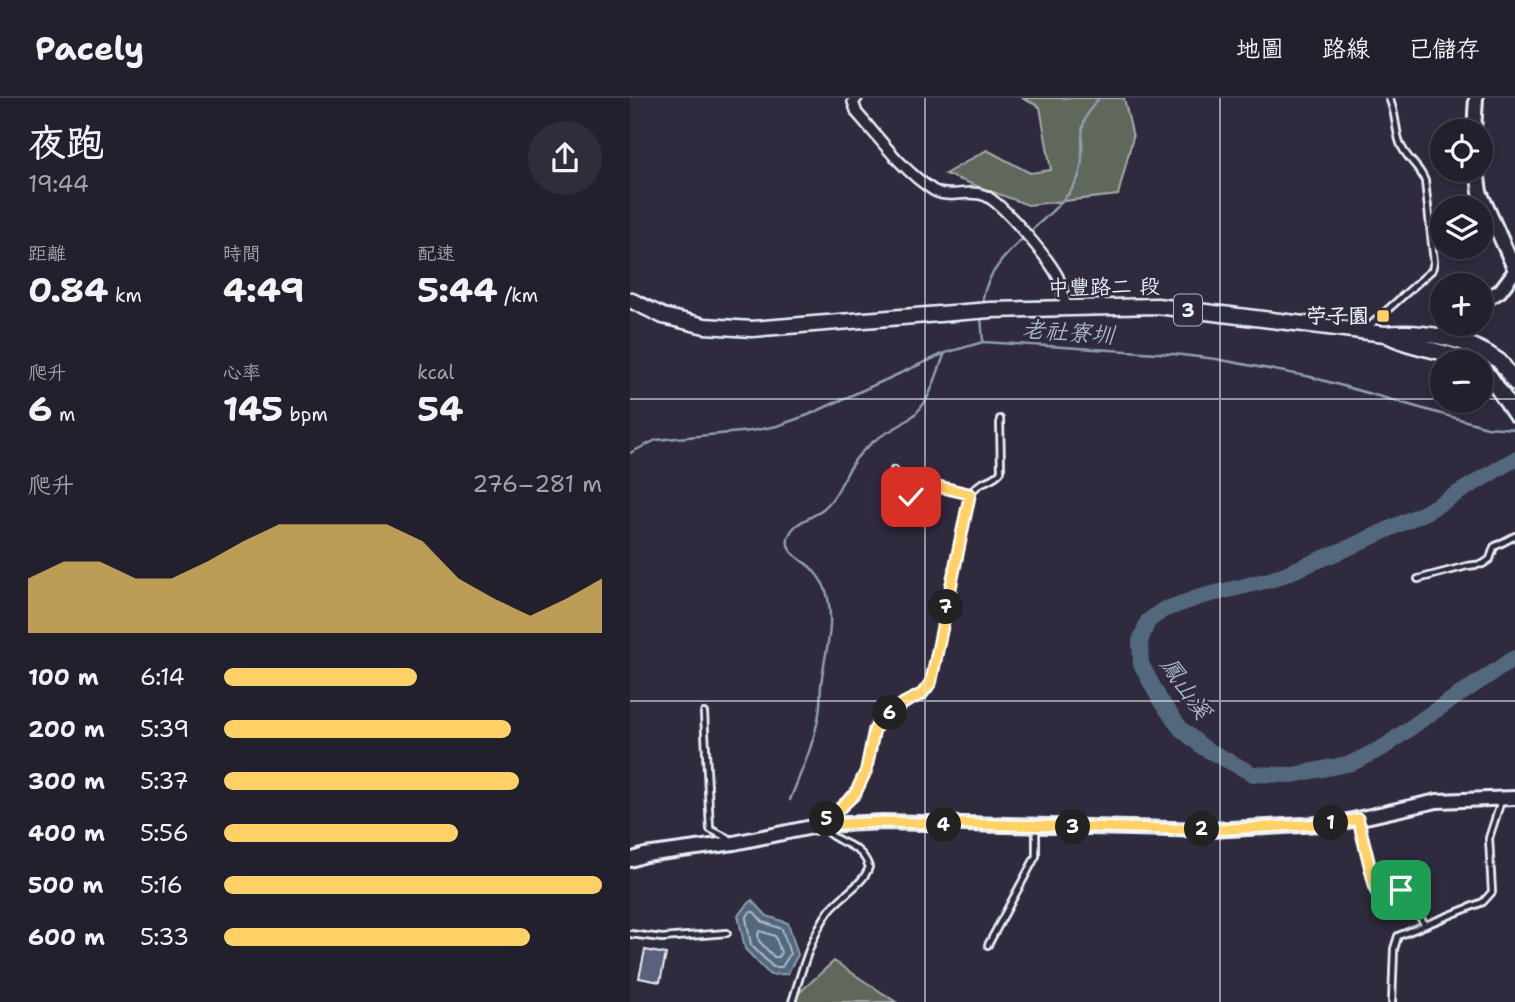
<!DOCTYPE html>
<html lang="zh-TW">
<head>
<meta charset="utf-8">
<style>
  body { margin:0; font-family:"Shantell Sans","LXGW WenKai TC",sans-serif; background:#2f2d3a; color:#f1f3f6; height:100vh; display:flex; flex-direction:column; font-size:26px; white-space:nowrap }
  * { box-sizing:border-box; margin:0 }
  p { font-size:23px; color:#a3a3aa }
  .icon { flex:none; width:38px; height:38px; fill:none; stroke:currentColor; stroke-width:2; stroke-linecap:round; stroke-linejoin:round }
  .map { position:relative; flex:1; overflow:hidden }
  .sheet { display:flex; flex-direction:column; background:#23202e; width:630px }
  .sheet>* { flex:none }
  .buttons { position:absolute; left:800px; top:21px; display:grid; gap:14px }
  .buttons a { display:grid; place-items:center; width:63px; height:63px; border-radius:50%; background:#23202e; box-shadow:0 4px 10px #0003,0 0 0 2px #403e4a; font-size:35px }
  .pin { position:absolute; display:grid; place-items:center; width:60px; height:60px; color:#fff; margin:-30px; border-radius:14px; box-shadow:0 4px 10px #0006 }
  .km { position:absolute; width:35px; height:35px; margin:-18px; border-radius:50%; background:#222; color:#fff; font-size:19px; line-height:35px; text-align:center }
  .round { display:grid; place-items:center; flex:none; width:74px; height:74px; border-radius:37px; background:#2f2d3a }
  .head { display:flex; align-items:center; justify-content:space-between; height:119px; padding:0 28px }
  h1 { font-size:38px; font-weight:700; line-height:52px }
  .stats { display:grid; grid-template-columns:repeat(3,1fr); gap:10px; height:119px; padding:7px 28px }
  .stats div { display:grid; align-content:center }
  .stats b { font-size:35px; font-weight:700 }
  .stats small { font-size:19px; font-weight:400 }
  .stats p { font-size:19px }
  .chart { height:196px; padding:14px 28px }
  .chart p { display:flex; justify-content:space-between }
  .chart svg { width:100%; height:126px; margin-top:7px; fill:#ffd166; opacity:.7 }
  ul { padding:0 28px; list-style:none; font-size:23px }
  li { display:grid; grid-template-columns:112px 84px 1fr; align-items:center; height:52px }
  li i { height:18px; border-radius:9px; background:#ffd166 }
  header { display:flex; align-items:center; gap:42px; box-sizing:border-box; height:98px; padding:0 35px; background:#23202e; border-bottom:2px solid #403e4a }
  header strong { font-size:33px }
  nav { display:flex; gap:38px; margin-inline-start:auto; font-size:24px }
  main { display:flex; flex:1; min-height:0 }
  .map>svg:first-child { display:block }
  .green { fill:#60685c; stroke:#a4acaa; stroke-width:2 }
  .water { fill:#53687d; stroke:#8f9fae; stroke-width:2 }
  .lines { fill:none; stroke-linecap:round; stroke-linejoin:round }
  .shore { stroke:#acbac7; stroke-width:2 }
  .stream { stroke:#8f9fae; stroke-width:2.5 }
  .river { stroke:#53687d; stroke-width:16 }
  .building { fill:#5b617d; stroke:#e8f1f8; stroke-width:2 }
  .lane-casing { stroke:#e8f1f8; stroke-width:10 }
  .street-casing { stroke:#e8f1f8; stroke-width:14 }
  .secondary-casing { stroke:#e8f1f8; stroke-width:18 }
  .primary-casing { stroke:#e8f1f8; stroke-width:19 }
  .lane { stroke:#2f2a3d; stroke-width:4.5 }
  .street { stroke:#2f2a3d; stroke-width:9 }
  .secondary { stroke:#2f2a3d; stroke-width:12 }
  .primary { stroke:#2f2a3d; stroke-width:14 }
  .route-casing { stroke:#fff; stroke-width:14 }
  .route { stroke:#ffd166; stroke-width:9 }
  .grid { fill:none; stroke:#e8f1f8; stroke-width:2; stroke-opacity:0.55 }
  .poi-dot { fill:#ffd166; stroke:#2f2a3d; stroke-width:2.5 }
  .labels { text-anchor:middle; dominant-baseline:central; stroke-width:5; stroke-linejoin:round; paint-order:stroke }
  .shield { fill:#2f2a3d; stroke:#b0b5c0; stroke-width:2 }
  .shield-label { font-size:19px; font-weight:bold; fill:#e8f1f8 }
  .street-label { font-size:21px; fill:#e8f1f8; stroke:#2f2a3d }
  .poi-label { font-size:21px; font-weight:bold; fill:#e8f1f8; stroke:#2f2a3d; text-anchor:end }
  .water-label { font-size:23px; font-style:italic; fill:#acbac7; stroke:#2f2a3d }
</style>
</head>
<body>
<header>
<strong>Pacely</strong>
<nav><a>地圖</a><a>路線</a><a>已儲存</a></nav>
</header>
<main>
<section class="sheet">
<div class="head"><div><h1>夜跑</h1><p>19:44</p></div><a class="round"><svg class="icon" aria-label="share" viewBox="0 0 24 24"><path d="M12 15V3M7 8l5-5 5 5M5 13v7h14v-7"/></svg></a></div>
<div class="stats">
<div><p>距離</p><b>0.84<small> km</small></b></div>
<div><p>時間</p><b>4:49</b></div>
<div><p>配速</p><b>5:44<small> /km</small></b></div>
</div>
<div class="stats">
<div><p>爬升</p><b>6<small> m</small></b></div>
<div><p>心率</p><b>145<small> bpm</small></b></div>
<div><p>kcal</p><b>54</b></div>
</div>
<div class="chart"><p><span>爬升</span>276–281 m</p>
<svg viewBox="0 0 160 44" preserveAspectRatio="none"><path d="M0 44V25L10 19L20 19L30 25L40 25L50 19L60 12L70 6L80 6L90 6L100 6L110 12L120 25L130 32L140 38L150 32L160 25V44z"/></svg>
</div>
<ul>
<li><b>100 m</b>6:14<i style="width:51%"></i></li>
<li><b>200 m</b>5:39<i style="width:76%"></i></li>
<li><b>300 m</b>5:37<i style="width:78%"></i></li>
<li><b>400 m</b>5:56<i style="width:62%"></i></li>
<li><b>500 m</b>5:16<i style="width:100%"></i></li>
<li><b>600 m</b>5:33<i style="width:81%"></i></li>
</ul>
</section>
<div class="map">
<svg width="885" height="904" viewBox="0 0 885 904">
  <rect width="100%" height="100%" fill="#2f2a3d"/>
  <filter id="ink" filterUnits="userSpaceOnUse"><feTurbulence type="fractalNoise" baseFrequency=".0143" numOctaves="2"/><feDisplacementMap in="SourceGraphic" scale="14" xChannelSelector="R" yChannelSelector="G"/><feConvolveMatrix kernelMatrix="1 2 1 2 8 2 1 2 1" color-interpolation-filters="sRGB"/></filter>
  <g filter="url(#ink)">
    <path class="green" d="M392,0H494L503,39L488,97L398,107L315,76L357,52L400,75L421,72L410,9Z
      M204,863L266,904H159Z"/>
    <path class="water" d="M122,802L137,818L158,825L168,857L157,876L140,877L115,851L108,817Z"/>
    <g class="lines">
      <path class="shore" d="M120,814H124L133,824L152,831L160,856L152,869H143L121,847L116,820Z
        M130,833L145,838L151,854L149,859H144L129,843L128,836Z"/>
      <path class="stream" d="M352,207C355,158 415,129 442,91C457,70 450,50 453,28C455,17 462,8 469,0
        M351,218L353,244
        M0,355L26,342L121,333L147,328L178,317L315,255L353,244L543,256L586,261L681,279L857,329L885,331
        M160,702C171,674 184,646 189,616C191,604 190,591 192,579C196,551 204,529 198,500C196,489 190,480 183,472C175,462 155,457 158,441C162,424 177,423 189,414C207,402 213,379 225,362C230,355 238,348 244,343C258,332 276,327 288,313C302,298 307,274 315,255"/>
      <path class="river" d="M885,361L796,414L718,450L643,481L570,499L533,512L518,523L510,543L511,566L530,602L551,631L574,650L623,676L663,677L722,665L754,649L794,620L885,560"/>
    </g>
    <path class="building" d="M15,852L36,856L30,884L9,880Z"/>
    <g class="lines">
      <defs>
        <path id="lane" d="M736,231L802,172L804,164L795,83C790,68 775,60 770,45C765,31 766,14 759,0
          M264,372L281,399L287,400L311,389L340,396
          M788,481L837,468L853,466L860,461L864,449L885,438
          M74,615L80,731L103,743
          M728,722L746,793L752,798L774,793L795,827
          M0,836L32,840L97,835
          M358,847L406,758V730
          M162,904C172,873 180,840 199,813C210,798 234,786 239,769C230,742 204,748 192,727L225,696L236,673L244,633L248,626L274,605L298,591L301,584L340,396C351,380 362,385 371,373L370,321
          M762,904L764,851L768,838L853,804L862,794L859,740L871,703"/>
        <path id="street" d="M227,0L223,4L227,15C250,41 273,73 303,92C318,102 339,90 356,98C373,106 419,161 428,179C432,188 434,200 436,210"/>
        <path id="secondary" d="M844,33L846,0
          M847,72L850,94L885,172
          M850,205L870,193L885,173
          M811,239L819,226
          M0,762L15,757L104,745L192,727L253,724L582,732L709,725L807,703L885,700"/>
        <path id="primary" d="M0,202L33,218L75,228L122,231L360,212L527,208L755,236C792,232 838,240 869,263C875,269 880,278 885,285
          M755,236C782,251 813,251 840,264
          M850,270L860,279L885,316"/>
      </defs>
      <use href="#lane" class="lane-casing"/>
      <use href="#street" class="street-casing"/>
      <use href="#secondary" class="secondary-casing"/>
      <use href="#primary" class="primary-casing"/>
      <use href="#lane" class="lane"/>
      <use href="#street" class="street"/>
      <use href="#secondary" class="secondary"/>
      <use href="#primary" class="primary"/>
    </g>
  </g>
  <g class="lines" filter="url(#ink)">
    <defs>
      <path id="route" d="M281,399L287,400L311,389L340,396L301,584L292,596L274,605L248,626L244,633L236,673L225,696L192,727L253,724L582,732L709,725L728,721L746,793L752,798L771,792"/>
    </defs>
    <use href="#route" class="route-casing"/>
    <use href="#route" class="route"/>
  </g>
  <path class="grid" d="M295,0V904M590,0V904M0,301H812M850,301H885M0,603H885"/>
  <rect class="poi-dot" x="746" y="211" width="14" height="14" rx="3.5"/>
  <g class="labels">
    <rect class="shield" x="544" y="196.5" width="28" height="31" rx="5"/>
    <g class="shield-label">
      <text x="558" y="212">3</text>
    </g>
    <g class="street-label">
      <text transform="translate(474 189) rotate(-1)">中豐路二 段</text>
    </g>
    <g class="poi-label">
      <text x="739" y="218">苧子園</text>
    </g>
    <g class="water-label">
      <text transform="translate(438 234) rotate(4)">老社寮圳</text>
      <text transform="translate(556 590) rotate(55)">鳳山溪</text>
    </g>
  </g>
</svg>
<div class="buttons">
<a><svg class="icon" aria-label="locate" viewBox="0 0 24 24"><circle cx="12" cy="12" r="6"/><path d="M12 2v4M12 18v4M2 12h4M18 12h4"/></svg></a>
<a><svg class="icon" aria-label="layers" viewBox="0 0 24 24"><path d="M12 4l9 5-9 5-9-5zM3 14l9 5 9-5"/></svg></a>
<a>+</a>
<a>−</a>
</div>
<div class="pin" style="left:771px;top:792px;background:#1e9e55"><svg class="icon" aria-label="arrive" viewBox="0 0 24 24"><path d="M6 21V4h12l-3 4 3 4H6"/></svg></div>
<div class="pin" style="left:281px;top:399px;background:#d93025"><svg class="icon" aria-label="check" viewBox="0 0 24 24"><path d="M5 12l5 5 9-10"/></svg></div>
<b class="km" style="left:701px;top:725px">1</b>
<b class="km" style="left:572px;top:731px">2</b>
<b class="km" style="left:443px;top:729px">3</b>
<b class="km" style="left:314px;top:727px">4</b>
<b class="km" style="left:197px;top:721px">5</b>
<b class="km" style="left:260px;top:615px">6</b>
<b class="km" style="left:316px;top:509px">7</b>
</div>
</main>
</body>
</html>
